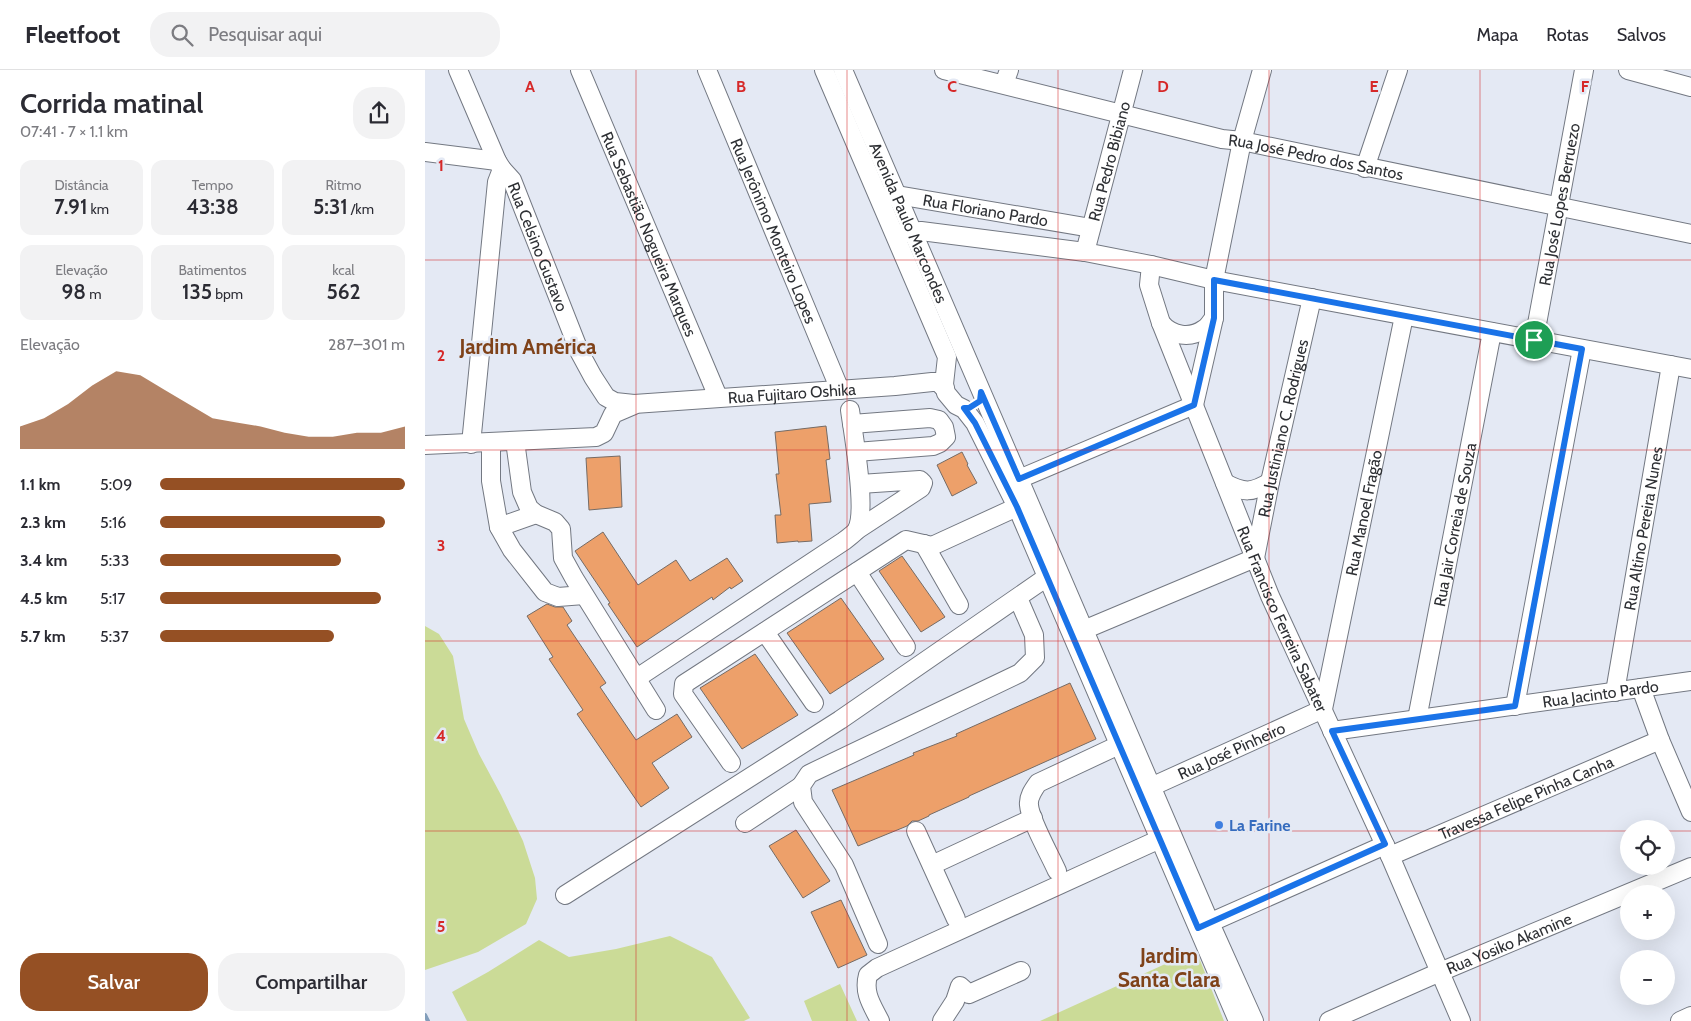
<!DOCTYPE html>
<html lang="pt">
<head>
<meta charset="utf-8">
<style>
  body { margin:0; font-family:Cabin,sans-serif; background:#f2f2f3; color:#2b2b33; height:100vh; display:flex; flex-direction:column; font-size:19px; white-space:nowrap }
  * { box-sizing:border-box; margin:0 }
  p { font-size:16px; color:#7c7c81 }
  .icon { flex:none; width:28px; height:28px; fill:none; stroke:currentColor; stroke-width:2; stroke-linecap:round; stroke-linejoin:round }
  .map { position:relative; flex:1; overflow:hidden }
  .drawer { display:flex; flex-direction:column; background:#fff; width:425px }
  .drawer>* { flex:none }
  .fabs { position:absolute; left:1195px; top:750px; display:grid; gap:10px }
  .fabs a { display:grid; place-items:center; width:55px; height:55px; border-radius:50%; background:#fff; box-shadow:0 5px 20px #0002; font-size:25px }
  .pin { position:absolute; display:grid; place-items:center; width:42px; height:42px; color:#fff; margin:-21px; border:2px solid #fff; border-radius:50%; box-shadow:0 1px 5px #0007 }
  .round { display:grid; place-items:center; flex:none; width:52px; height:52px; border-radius:20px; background:#f2f2f3 }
  .headline { display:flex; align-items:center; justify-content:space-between; height:85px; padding:0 20px }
  h1 { font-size:28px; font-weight:600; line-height:38px }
  .metrics { display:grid; grid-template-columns:repeat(3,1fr); gap:8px; height:85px; padding:5px 20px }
  .metrics div { display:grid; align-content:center; border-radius:12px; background:#f2f2f3; text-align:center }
  .metrics b { font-size:21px; font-weight:600 }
  .metrics small { font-size:14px; font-weight:400 }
  .metrics p { font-size:14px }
  .chart { height:140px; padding:10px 20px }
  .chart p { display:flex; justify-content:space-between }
  .chart svg { width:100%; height:90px; margin-top:5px; fill:#955024; opacity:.7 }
  .cta { display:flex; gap:10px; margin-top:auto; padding:10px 20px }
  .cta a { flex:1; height:58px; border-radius:20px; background:#955024; color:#fff; font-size:20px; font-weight:600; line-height:58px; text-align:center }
  .cta a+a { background:#f2f2f3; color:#2b2b33 }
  ul { padding:0 20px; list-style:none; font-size:16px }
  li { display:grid; grid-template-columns:80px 60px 1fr; align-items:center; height:38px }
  li i { height:12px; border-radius:6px; background:#955024 }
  header { display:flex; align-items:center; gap:30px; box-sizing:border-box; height:70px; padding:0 25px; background:#fff; border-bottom:1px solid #e1e1e2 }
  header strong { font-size:24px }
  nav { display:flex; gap:28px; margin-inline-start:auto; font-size:18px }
  .search { width:350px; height:45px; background:#f2f2f3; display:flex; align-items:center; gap:12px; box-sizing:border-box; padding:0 18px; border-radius:20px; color:#7c7c81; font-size:19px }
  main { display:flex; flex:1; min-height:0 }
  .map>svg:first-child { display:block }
  .green { fill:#cbdb97 }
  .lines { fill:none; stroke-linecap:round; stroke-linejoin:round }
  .stream { stroke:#819dba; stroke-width:4 }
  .building { fill:#eda06a; stroke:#756b65 }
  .minor-casing { stroke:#737882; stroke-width:20 }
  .minor { stroke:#fff; stroke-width:18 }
  .route-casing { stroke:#fff; stroke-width:10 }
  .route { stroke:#1a73e8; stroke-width:6 }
  .grid { fill:none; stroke:#d62828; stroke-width:1; stroke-opacity:0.55 }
  .shop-dot { fill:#3f7fe0; stroke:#e4e9f4; stroke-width:2 }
  .labels { text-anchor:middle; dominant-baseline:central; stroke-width:5; stroke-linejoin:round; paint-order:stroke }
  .street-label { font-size:16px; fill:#2e3034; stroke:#e4e9f4 }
  .shop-label { font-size:16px; font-weight:bold; fill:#366cbe; stroke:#e4e9f4; text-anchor:start }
  .district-label { font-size:21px; font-weight:bold; fill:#7f4219; stroke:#e4e9f4 }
  .grid-label { font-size:16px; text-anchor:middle; font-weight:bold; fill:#d62828; stroke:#e4e9f4; stroke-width:5; stroke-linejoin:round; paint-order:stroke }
</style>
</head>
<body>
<header>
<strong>Fleetfoot</strong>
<div class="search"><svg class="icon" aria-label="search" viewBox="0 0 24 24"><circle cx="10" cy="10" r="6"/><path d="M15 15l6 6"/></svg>Pesquisar aqui</div>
<nav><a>Mapa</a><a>Rotas</a><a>Salvos</a></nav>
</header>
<main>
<section class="drawer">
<div class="headline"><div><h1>Corrida matinal</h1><p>07:41 · 7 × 1.1 km</p></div><a class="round"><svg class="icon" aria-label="share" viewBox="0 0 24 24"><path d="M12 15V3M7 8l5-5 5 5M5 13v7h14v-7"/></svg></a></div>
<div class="metrics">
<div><p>Distância</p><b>7.91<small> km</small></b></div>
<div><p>Tempo</p><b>43:38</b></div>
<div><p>Ritmo</p><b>5:31<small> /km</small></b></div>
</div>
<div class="metrics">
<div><p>Elevação</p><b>98<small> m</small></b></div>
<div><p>Batimentos</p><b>135<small> bpm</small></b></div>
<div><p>kcal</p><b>562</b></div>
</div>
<div class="chart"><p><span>Elevação</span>287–301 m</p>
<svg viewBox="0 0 160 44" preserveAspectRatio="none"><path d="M0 44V33L10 29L20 22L30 13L40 6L50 8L60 15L70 22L80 29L90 31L100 33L110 36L120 38L130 38L140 36L150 36L160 33V44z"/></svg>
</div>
<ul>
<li><b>1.1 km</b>5:09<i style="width:100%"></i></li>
<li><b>2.3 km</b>5:16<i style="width:92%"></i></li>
<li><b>3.4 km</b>5:33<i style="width:74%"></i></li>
<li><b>4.5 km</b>5:17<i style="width:90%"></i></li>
<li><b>5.7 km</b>5:37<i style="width:71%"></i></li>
</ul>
<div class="cta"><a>Salvar</a><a>Compartilhar</a></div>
</section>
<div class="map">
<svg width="1266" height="951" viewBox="0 0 1266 951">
  <rect width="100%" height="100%" fill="#e4e9f4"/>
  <path class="green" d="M0,556L14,564L28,586L39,649L54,684L76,725L98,771L110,808L112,829L101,854L53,882L0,900Z
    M245,866L287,887L325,948L319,951H42L27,922L63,902L114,870L144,887L191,879Z
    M771,880L799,951H615Z
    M415,914L432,951H387L379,931Z"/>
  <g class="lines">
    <path class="stream" d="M0,945L3,951"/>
  </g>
  <path class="building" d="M401,356L405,389L401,390L406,432L384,434L387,471L373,472V471L352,473L350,445H356L351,404H354L350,362Z
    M537,382L543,394L542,395L552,413L527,426L512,395Z
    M195,386L197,437L164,440L161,388Z
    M178,462L213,515L251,490L265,511L302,488L318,511L306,519L305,517L288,530L287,527L212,577L183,534L185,533L150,481Z
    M477,486L520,547L496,562L454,501Z
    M416,528L459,589L405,624L362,563Z
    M122,534L130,537H138L147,551L142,555L181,613L175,617L211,670L252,644L267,667L227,693L244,718L216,737L152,644L158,640L124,589L128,587L102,546Z
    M330,584L373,645L317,679L275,618Z
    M645,613L671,669L544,726V727L504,745V746L493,751H487L482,756L433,776L407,720L489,685L488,683L532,666L531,664Z
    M371,760L405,811L378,828L344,776Z
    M416,830L442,885L413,898L386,842Z"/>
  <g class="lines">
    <defs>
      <g id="minor">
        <path id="s1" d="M33,0L72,91L77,99L87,110L155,283L168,307L181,327L190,332L209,334L470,316L507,312H513L520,319"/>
        <path id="s2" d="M155,0L293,327"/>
        <path id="s3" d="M282,0L415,320"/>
        <path d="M399,0L522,287L519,314L521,323L531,335L539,339L550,353L592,437L813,951"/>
        <path id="s4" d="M418,0L785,853L829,951"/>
        <path id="s5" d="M519,0L797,69L817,71L1266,164"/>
        <path d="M1203,0L1266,17"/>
        <path d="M579,14L584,0"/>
        <path d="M0,82L72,91"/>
        <path d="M940,98L973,0"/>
        <path id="s6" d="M463,127L472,125L666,158"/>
        <path d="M478,163L496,161L660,182L726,195L789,210L1266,299"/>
        <path id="s7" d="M660,182L708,0"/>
        <path id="s8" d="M726,195L724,215L736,253L845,526L965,786L1036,951"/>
        <path d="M736,253C747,266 765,269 779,259C783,257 786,251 789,248"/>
        <path id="s9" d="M1109,270L1159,0"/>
        <path d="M769,335L789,248V210L817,71L837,0"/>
        <path d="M427,354L505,348L514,350L519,357L521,367L515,373L508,376L431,382"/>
        <path d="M90,371L97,422L104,438L111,444L130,452L136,459L138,488L149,508L231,640"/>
        <path d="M66,373V411L74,457L87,480L120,522L133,527L159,525"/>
        <path d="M46,374L72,112L77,99"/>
        <path d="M0,375L171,367L179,363L188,344L209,335"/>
        <path d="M594,409L769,335"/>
        <path d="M800,413C819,423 827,423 845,412"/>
        <path d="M74,457L111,444"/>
        <path d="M432,460L496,418L498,413L495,410L435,414"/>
        <path d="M499,474L534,535"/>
        <path d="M432,502L481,577"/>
        <path d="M340,562L389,633"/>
        <path id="s10" d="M649,564L830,488L845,412L887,228"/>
        <path d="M212,608L419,471C423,468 428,464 431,461C443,443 428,363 425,340"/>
        <path d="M1216,618L1235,670L1266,742"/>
        <path id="s11" d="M1190,622L1246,295"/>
        <path d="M1090,636L1157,279"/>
        <path id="s12" d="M992,649L1067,262"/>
        <path id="s13" d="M907,661L1266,611"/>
        <path d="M306,693L258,624L259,614L481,470L507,476L592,437"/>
        <path id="s14" d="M717,721L898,639L979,246"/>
        <path d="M320,753L376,716"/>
        <path d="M491,761L531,849"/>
        <path id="s15" d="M965,786L1235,670"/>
        <path d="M507,795L608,748"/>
        <path d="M632,801C625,785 605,750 604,735C603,727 608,720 613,713L694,675"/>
        <path d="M140,825L415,650L622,507"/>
        <path d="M775,857L960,775"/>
        <path d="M453,874L419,795L378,732L376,716L384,704L595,603L610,588L609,565L593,528"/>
        <path d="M455,951C447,935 438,923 443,905L452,898L735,769"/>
        <path d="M517,951L530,931L535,916L544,924L596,901"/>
        <path id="s16" d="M904,951L1015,902L1266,797"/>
        <path d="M1255,951L1266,946"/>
      </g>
    </defs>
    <use href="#minor" class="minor-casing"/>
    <use href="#minor" class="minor"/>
  </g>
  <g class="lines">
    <defs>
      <path id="route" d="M789,210L1157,279L1090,636L907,661L960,774L773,858L592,437L550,353L539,338H544L555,331L556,322L594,409L769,335L789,248Z"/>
    </defs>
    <use href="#route" class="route-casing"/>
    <use href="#route" class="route"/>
  </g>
  <path class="grid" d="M211,0V951M422,0V951M633,0V951M844,0V951M1055,0V951M0,190H1266M0,380H1266M0,571H1266M0,761H1204M1241,761H1266"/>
  <circle class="shop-dot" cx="794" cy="755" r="5"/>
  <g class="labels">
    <g class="street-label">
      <text stroke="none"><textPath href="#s5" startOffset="382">Rua José Pedro dos Santos</textPath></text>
      <text stroke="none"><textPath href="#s7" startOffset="94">Rua Pedro Bibiano</textPath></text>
      <text stroke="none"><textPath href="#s9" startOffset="138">Rua José Lopes Berruezo</textPath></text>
      <text stroke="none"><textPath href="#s6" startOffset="99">Rua Floriano Pardo</textPath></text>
      <text stroke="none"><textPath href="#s4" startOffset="166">Avenida Paulo Marcondes</textPath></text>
      <text stroke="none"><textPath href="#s3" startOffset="174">Rua Jerônimo Monteiro Lopes</textPath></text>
      <text stroke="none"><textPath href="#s2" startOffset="178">Rua Sebastião Nogueira Marques</textPath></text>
      <text stroke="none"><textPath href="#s1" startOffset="195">Rua Celsino Gustavo</textPath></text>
      <text stroke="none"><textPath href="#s1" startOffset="548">Rua Fujitaro Oshika</textPath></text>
      <text stroke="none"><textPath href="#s10" startOffset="329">Rua Justiniano C. Rodrigues</textPath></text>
      <text stroke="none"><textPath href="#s14" startOffset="399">Rua Manoel Fragão</textPath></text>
      <text stroke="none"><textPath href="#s12" startOffset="198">Rua Jair Correia de Souza</textPath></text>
      <text stroke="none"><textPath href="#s11" startOffset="166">Rua Altino Pereira Nunes</textPath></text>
      <text stroke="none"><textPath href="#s8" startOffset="380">Rua Francisco Ferreira Sabater</textPath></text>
      <text stroke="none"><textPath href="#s13" startOffset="271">Rua Jacinto Pardo</textPath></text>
      <text stroke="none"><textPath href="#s14" startOffset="98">Rua José Pinheiro</textPath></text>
      <text stroke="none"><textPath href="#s15" startOffset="148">Travessa Felipe Pinha Canha</textPath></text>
      <text stroke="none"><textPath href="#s16" startOffset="196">Rua Yosiko Akamine</textPath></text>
    </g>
    <g class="shop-label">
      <text x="804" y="755">La Farine</text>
    </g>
    <g class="district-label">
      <text x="103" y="276">Jardim América</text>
      <text x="744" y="885">Jardim<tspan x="744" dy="24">Santa Clara</tspan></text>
    </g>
  </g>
  <g class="grid-label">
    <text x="105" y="22">A</text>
    <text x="316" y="22">B</text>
    <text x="527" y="22">C</text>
    <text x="738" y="22">D</text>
    <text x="949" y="22">E</text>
    <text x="1160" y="22">F</text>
    <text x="16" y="101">1</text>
    <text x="16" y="291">2</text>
    <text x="16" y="481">3</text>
    <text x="16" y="671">4</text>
    <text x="16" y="862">5</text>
  </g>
</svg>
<div class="fabs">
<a><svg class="icon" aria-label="locate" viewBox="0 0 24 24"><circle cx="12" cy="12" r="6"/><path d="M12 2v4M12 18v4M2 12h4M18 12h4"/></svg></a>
<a>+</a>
<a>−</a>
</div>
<div class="pin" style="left:1109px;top:270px;background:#1e9e55"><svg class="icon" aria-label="arrive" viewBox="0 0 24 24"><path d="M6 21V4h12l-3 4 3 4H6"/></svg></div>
</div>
</main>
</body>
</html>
